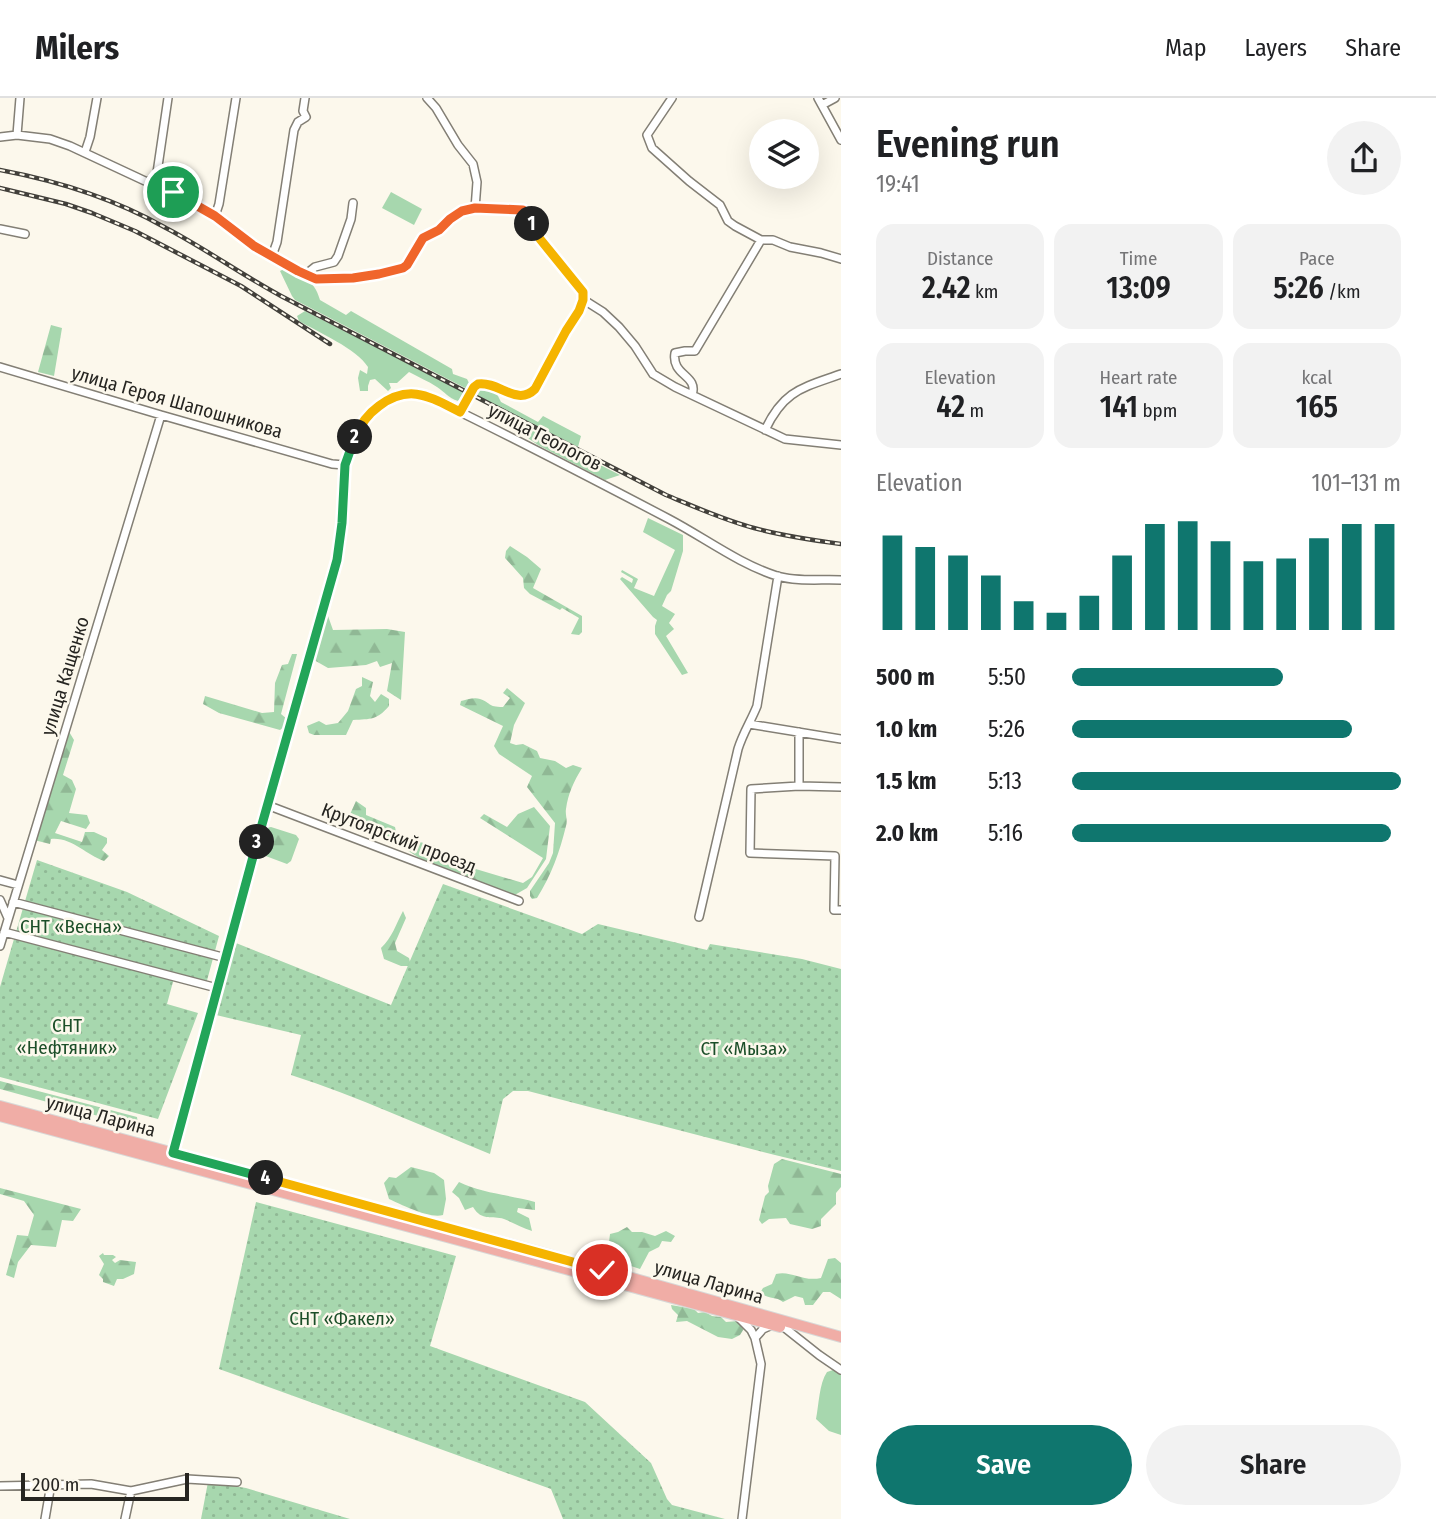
<!DOCTYPE html>
<html lang="en">
<head>
<meta charset="utf-8">
<style>
  body { margin:0; font-family:"Fira Sans Condensed",sans-serif; background:#f2f2f2; color:#202124; height:100vh; display:flex; flex-direction:column; font-size:26px; white-space:nowrap }
  * { box-sizing:border-box; margin:0 }
  p { font-size:23px; color:#757577 }
  .icon { flex:none; width:38px; height:38px; fill:none; stroke:currentColor; stroke-width:2; stroke-linecap:round; stroke-linejoin:round }
  .map { position:relative; flex:1; overflow:hidden }
  .details { display:flex; flex-direction:column; background:#fff; width:595px }
  .details>* { flex:none }
  .tools { position:absolute; left:749px; top:21px; display:grid; gap:14px }
  .tools a { display:grid; place-items:center; width:70px; height:70px; border-radius:50%; background:#fff; box-shadow:0 7px 28px #0002; font-size:35px }
  .scale { position:absolute; left:21px; bottom:18px; width:168px; box-sizing:border-box; padding-left:7px; border:4px solid #262521; border-top:0; font-size:19px; line-height:24px; white-space:nowrap; color:#262521; -webkit-text-stroke:5px #fcf8ec; paint-order:stroke }
  .pin { position:absolute; display:grid; place-items:center; width:60px; height:60px; color:#fff; margin:-30px; border:4px solid #fff; border-radius:50%; box-shadow:0 2px 7px #0007 }
  .km { position:absolute; width:35px; height:35px; margin:-18px; border-radius:50%; background:#222; color:#fff; font-size:19px; line-height:35px; text-align:center }
  .round { display:grid; place-items:center; flex:none; width:74px; height:74px; border-radius:37px; background:#f2f2f2 }
  .head { display:flex; align-items:center; justify-content:space-between; height:119px; padding:0 35px }
  h1 { font-size:38px; font-weight:600; line-height:52px }
  .figures { display:grid; grid-template-columns:repeat(3,1fr); gap:10px; height:119px; padding:7px 35px }
  .figures div { display:grid; align-content:center; border-radius:18px; background:#f2f2f2; text-align:center }
  .figures b { font-size:30px; font-weight:600 }
  .figures small { font-size:19px; font-weight:400 }
  .figures p { font-size:19px }
  .chart { height:196px; padding:14px 35px }
  .chart p { display:flex; justify-content:space-between }
  .chart svg { width:100%; height:126px; margin-top:7px; stroke:#0f766e; stroke-width:6 }
  .button { display:flex; gap:14px; margin-top:auto; padding:14px 35px }
  .button a { flex:1; height:80px; border-radius:42px; background:#0f766e; color:#fff; font-size:28px; font-weight:600; line-height:80px; text-align:center }
  .button a+a { background:#f2f2f2; color:#202124 }
  ul { padding:0 35px; list-style:none; font-size:23px }
  li { display:grid; grid-template-columns:112px 84px 1fr; align-items:center; height:52px }
  li i { height:18px; border-radius:9px; background:#0f766e }
  header { display:flex; align-items:center; gap:42px; box-sizing:border-box; height:98px; padding:0 35px; background:#fff; border-bottom:2px solid #e0e0e0 }
  header strong { font-size:33px }
  nav { display:flex; gap:38px; margin-inline-start:auto; font-size:24px }
  main { display:flex; flex:1; min-height:0 }
  .map>svg:first-child { display:block }
  .green { fill:#a7d7ae }
  .forest { fill:url(#forest-firs) }
  .garden { fill:url(#garden-dots) }
  .lines { fill:none; stroke-linecap:round; stroke-linejoin:round }
  .minor-casing { stroke:#837f75; stroke-width:10 }
  .major-casing { stroke:#d8d8d7; stroke-width:12 }
  .minor { stroke:#fff; stroke-width:7 }
  .major { stroke:#f0ada6; stroke-width:10 }
  .rail-casing { stroke:#42403b; stroke-width:4.5 }
  .rail { stroke:#fcf8ec; stroke-width:2; stroke-dasharray:5; stroke-linecap:butt }
  .split-1-casing { stroke:#fff; stroke-width:14 }
  .split-2-casing { stroke:#fff; stroke-width:14 }
  .split-3-casing { stroke:#fff; stroke-width:14 }
  .split-4-casing { stroke:#fff; stroke-width:14 }
  .split-5-casing { stroke:#fff; stroke-width:14 }
  .split-1 { stroke:#f0652b; stroke-width:9 }
  .split-2 { stroke:#f5b400; stroke-width:9 }
  .split-3 { stroke:#22a559; stroke-width:9 }
  .split-4 { stroke:#22a559; stroke-width:9 }
  .split-5 { stroke:#f5b400; stroke-width:9 }
  .labels { text-anchor:middle; dominant-baseline:central; stroke-width:5; stroke-linejoin:round; paint-order:stroke }
  .street-label { font-size:19px; fill:#262521; stroke:#fcf8ec }
  .park-label { font-size:19px; fill:#1c4f29; stroke:#fcf8ec }
</style>
</head>
<body>
<header>
<strong>Milers</strong>
<nav><a>Map</a><a>Layers</a><a>Share</a></nav>
</header>
<main>
<div class="map">
<svg width="841" height="1421" viewBox="0 0 841 1421">
  <defs>
    <pattern id="forest-firs" width="22" height="20" patternUnits="userSpaceOnUse" patternTransform="scale(1.75)"><rect width="22" height="20" fill="#a7d7ae"/><path d="M5 1l3.5 6h-7zM16 11l3.5 6h-7z" fill="#90b895"/></pattern>
    <pattern id="garden-dots" width="8" height="8" patternUnits="userSpaceOnUse" patternTransform="scale(1.75)"><rect width="8" height="8" fill="#a7d7ae"/><path d="M2 2h.1M6 6h.1" fill="none" stroke="#90b895" stroke-width="1.8" stroke-linecap="round"/></pattern>
  </defs>
  <rect width="100%" height="100%" fill="#fcf8ec"/>
  <path class="green" d="M391,94L422,111L414,127L382,110Z
    M284,171C302,180 314,180 320,202L346,217L351,213L452,271L453,276L467,281L470,287L467,291L295,202L292,198L280,173Z
    M305,213L465,295L458,303C448,300 445,294 437,289C428,283 418,279 409,274L397,285H389L391,290L388,293L375,281L370,282L368,288V293H360L358,280L360,272L367,276L368,269C357,251 318,234 299,223L297,218Z
    M476,289H488L497,296L501,304L538,324L543,318L581,338L578,349L477,298L473,295Z
    M523,328L620,377L605,382L538,347L519,334Z
    M648,420L683,437V453L671,493L667,497L662,508L675,516L669,525L674,531L666,538L688,575L682,577L655,536V528L657,522L653,519L620,481L622,479L632,485L633,481L621,474L622,472L638,481L634,490L654,498L675,452L643,434Z
    M833,1272L841,1277V1337L829,1333L816,1321C819,1306 819,1286 827,1274Z"/>
  <path class="forest" d="M51,227L62,230L54,278L38,274Z
    M510,448L527,459L541,471L533,490L582,518V534L579,537L571,536L579,520L562,510L560,512L530,496L524,490L523,480L505,460L506,453Z
    M328,518L333,532L387,531L405,534L401,602L387,593L392,565L380,569L377,563L366,567L328,570L314,562Z
    M292,556H297L281,616L287,621L285,628L280,632L219,615L203,606L205,598L262,615L274,614L275,585L282,567L288,566Z
    M362,579L373,584L370,598L375,604L381,596L389,601V608C377,622 371,621 353,622L346,637H314L309,635L307,628L319,623L326,627L338,625L348,613L356,591L362,588Z
    M507,590L525,605L514,627L510,645L516,647L523,646L537,653L540,660L555,663L566,670L573,667L582,670C574,683 568,696 566,711C565,717 568,722 566,728C560,753 551,778 537,800L532,801L530,798V793L549,765L553,755L555,725L527,689L532,678L499,656L494,648L503,628L460,607L461,603C466,602 474,599 480,601C492,605 487,609 503,609L510,600L503,595Z
    M68,632L74,642L63,677L72,682L76,691L69,715L87,717L90,725L86,731L61,723L55,735L82,744L85,734H94L107,740V745L102,752L109,758L104,763C86,757 72,739 51,741L50,746L34,742Z
    M356,703L366,710V717L395,729L397,738L435,748L449,763L523,785L532,779L543,760L480,720L484,716L507,729L518,716L534,709L550,728L546,761L527,790L513,798L421,761L391,742L353,730L347,723Z
    M271,729L296,737L299,741L291,763L287,766L263,757L260,751L266,730Z
    M403,813L406,820L395,845L397,853L409,860L411,868H401L384,861L381,850C392,840 396,826 403,813Z
    M0,983L137,1019L138,1026L131,1027L0,991Z
    M782,1061L841,1076V1089L836,1095V1106L821,1121V1128L812,1131L790,1126L786,1120L769,1121L762,1126L759,1122L765,1098L769,1094L768,1088L774,1066Z
    M411,1069L434,1075L444,1082L446,1101L443,1117C430,1121 402,1107 389,1101L384,1085L389,1079L396,1080Z
    M459,1084C480,1095 511,1097 535,1104V1112L518,1110L517,1114L529,1120L532,1133C522,1130 514,1125 504,1121C492,1117 482,1124 473,1109L465,1112L459,1100L452,1094Z
    M0,1090L81,1111L73,1123L62,1122L56,1149L31,1147L18,1164L14,1180L6,1177L17,1137L28,1138L34,1117L24,1103L0,1096Z
    M627,1129L632,1134H642L655,1138L666,1133L675,1138L671,1144L662,1143L659,1149L649,1154L640,1171L625,1166L623,1159L617,1163L607,1161L605,1150L609,1144L610,1136L618,1134Z
    M103,1155L104,1157H113L116,1159L112,1162L115,1165L120,1162L136,1164L134,1176L123,1181H117L114,1188L103,1184V1181L99,1177L104,1166L99,1158Z
    M835,1160L841,1165V1201L830,1194H823L813,1207H805L803,1200L795,1198L783,1204C775,1198 770,1202 760,1195L763,1190L772,1186L776,1176C791,1172 802,1184 821,1180L828,1161Z
    M671,1207L694,1211L698,1215L705,1214L712,1218L721,1219L726,1224L738,1223L745,1229L740,1237L732,1241L718,1239L687,1223L676,1224L678,1217L672,1211Z"/>
  <path class="garden" d="M37,762L127,794L219,838L205,890L174,880L167,906L198,915L158,1021L0,979V889Z
    M443,786L582,836L598,826L707,852L710,846L802,861L841,871V1073L775,1057L528,993H513L503,1001L490,1056C424,1029 359,999 291,977L301,937L216,917L236,845L391,907Z
    M256,1104L456,1158L430,1248L585,1304L651,1365L667,1401L672,1407L725,1421H563L551,1391L219,1271Z
    M208,1384L246,1390L350,1421H201Z"/>
  <g class="lines">
    <defs>
      <path id="minor" d="M427,0L436,10L458,47L473,66L477,84L475,111
        M672,0L647,37L652,50L689,83L720,107L728,123L735,128L761,142H773L790,149L821,155L841,161
        M818,0L841,42
        M822,7L835,0
        M17,37L20,0
        M0,39L17,37L50,41L70,48L160,90L173,94L215,118L255,148L305,177L316,181L353,180L378,176L403,170L407,167L423,140L439,132L450,121L462,113L475,111L523,112C531,121 533,132 540,141L583,194L584,202L603,214L619,229L635,248L653,276L675,289L785,341L841,347
        M85,54L90,39L97,0
        M148,85L157,75L168,0
        M215,118L219,106L236,0
        M0,131L25,136
        M272,158L277,144L294,32L298,24L306,19L303,13L305,0
        M305,177L315,169L334,164L338,158L351,121L353,105
        M0,269L161,317L332,366L345,367
        M692,297C699,277 671,278 675,255L685,253H695L761,142
        M460,314L474,289L479,286C499,284 517,309 535,291L566,233L579,213L584,202
        M765,332C784,292 802,290 841,276
        M749,626L841,641
        M799,634V688L751,691L750,755L835,758L834,812H841
        M799,688L841,689
        M267,707L519,803
        M0,782L18,787
        M0,802L8,820
        M13,804L226,860
        M699,819L738,651C743,635 751,623 757,608L778,478
        M4,834L217,890
        M0,848L161,317
        M172,1056L267,707L337,462C339,444 342,426 343,408C344,394 343,379 346,365C353,337 373,299 406,295C413,295 420,297 427,298C509,337 589,379 669,421C705,440 739,466 777,478C797,484 821,481 841,482
        M737,1218L751,1232L755,1240L761,1266L742,1421
        M785,1230L819,1257L841,1272
        M755,1240L763,1231L772,1227
        M0,1388L91,1386L131,1393L187,1381L237,1384
        M45,1421L51,1386
        M125,1421L131,1393"/>
      <path id="major" d="M0,1008L540,1154L841,1239
        M0,1018L780,1229"/>
    </defs>
    <use href="#minor" class="minor-casing"/>
    <use href="#major" class="major-casing"/>
    <use href="#minor" class="minor"/>
    <use href="#major" class="major"/>
    <defs>
      <path id="rail" d="M0,72C58,83 115,101 166,130C206,151 242,177 281,198L666,397C695,409 724,422 754,430C783,438 812,442 841,446
        M0,90L66,106L92,115L135,133L241,188L330,246"/>
    </defs>
    <use href="#rail" class="rail-casing"/>
    <use href="#rail" class="rail"/>
  </g>
  <g class="lines">
    <defs>
      <path id="split-1" d="M173,94L215,118L254,148L298,173L316,181L353,180L379,176L403,170L407,167L423,140L439,132L450,121L462,113L475,110L523,112L532,126"/>
      <path id="split-2" d="M355,339C360,327 368,316 379,308C410,285 430,299 460,314L474,289L478,286C499,283 517,309 535,291L566,233L579,213L583,202V194L540,141L532,126"/>
      <path id="split-3" d="M257,744L337,462L342,425L345,367L355,339"/>
      <path id="split-4" d="M257,744L173,1055L266,1080"/>
      <path id="split-5" d="M266,1080L602,1172"/>
    </defs>
    <use href="#split-1" class="split-1-casing"/>
    <use href="#split-2" class="split-2-casing"/>
    <use href="#split-3" class="split-3-casing"/>
    <use href="#split-4" class="split-4-casing"/>
    <use href="#split-5" class="split-5-casing"/>
    <use href="#split-1" class="split-1"/>
    <use href="#split-2" class="split-2"/>
    <use href="#split-3" class="split-3"/>
    <use href="#split-4" class="split-4"/>
    <use href="#split-5" class="split-5"/>
  </g>
  <g class="labels">
    <g class="street-label">
      <text transform="translate(177 304) rotate(16)">улица Героя Шапошникова</text>
      <text transform="translate(545 339) rotate(27)">улица Геологов</text>
      <text transform="translate(65 578) rotate(-73)">улица Кащенко</text>
      <text transform="translate(399 740) rotate(21)">Крутоярский проезд</text>
      <text transform="translate(101 1018) rotate(15)">улица Ларина</text>
      <text transform="translate(709 1184) rotate(16)">улица Ларина</text>
    </g>
    <g class="park-label">
      <text x="71" y="828">СНТ «Весна»</text>
      <text x="67" y="927">СНТ<tspan x="67" dy="22">«Нефтяник»</tspan></text>
      <text x="744" y="950">СТ «Мыза»</text>
      <text x="342" y="1220">СНТ «Факел»</text>
    </g>
  </g>
</svg>
<div class="tools">
<a><svg class="icon" aria-label="layers" viewBox="0 0 24 24"><path d="M12 4l9 5-9 5-9-5zM3 14l9 5 9-5"/></svg></a>
</div>
<div class="scale">200 m</div>
<div class="pin" style="left:173px;top:94px;background:#1e9e55"><svg class="icon" aria-label="arrive" viewBox="0 0 24 24"><path d="M6 21V4h12l-3 4 3 4H6"/></svg></div>
<div class="pin" style="left:602px;top:1172px;background:#d93025"><svg class="icon" aria-label="check" viewBox="0 0 24 24"><path d="M5 12l5 5 9-10"/></svg></div>
<b class="km" style="left:532px;top:126px">1</b>
<b class="km" style="left:355px;top:339px">2</b>
<b class="km" style="left:257px;top:744px">3</b>
<b class="km" style="left:266px;top:1080px">4</b>
</div>
<section class="details">
<div class="head"><div><h1>Evening run</h1><p>19:41</p></div><a class="round"><svg class="icon" aria-label="share" viewBox="0 0 24 24"><path d="M12 15V3M7 8l5-5 5 5M5 13v7h14v-7"/></svg></a></div>
<div class="figures">
<div><p>Distance</p><b>2.42<small> km</small></b></div>
<div><p>Time</p><b>13:09</b></div>
<div><p>Pace</p><b>5:26<small> /km</small></b></div>
</div>
<div class="figures">
<div><p>Elevation</p><b>42<small> m</small></b></div>
<div><p>Heart rate</p><b>141<small> bpm</small></b></div>
<div><p>kcal</p><b>165</b></div>
</div>
<div class="chart"><p><span>Elevation</span>101–131 m</p>
<svg viewBox="0 0 160 44" preserveAspectRatio="none"><path d="M5 44V11M15 44V15M25 44V18M35 44V25M45 44V34M55 44V38M65 44V32M75 44V18M85 44V7M95 44V6M105 44V13M115 44V20M125 44V19M135 44V12M145 44V7M155 44V7"/></svg>
</div>
<ul>
<li><b>500 m</b>5:50<i style="width:64%"></i></li>
<li><b>1.0 km</b>5:26<i style="width:85%"></i></li>
<li><b>1.5 km</b>5:13<i style="width:100%"></i></li>
<li><b>2.0 km</b>5:16<i style="width:97%"></i></li>
</ul>
<div class="button"><a>Save</a><a>Share</a></div>
</section>
</main>
</body>
</html>
